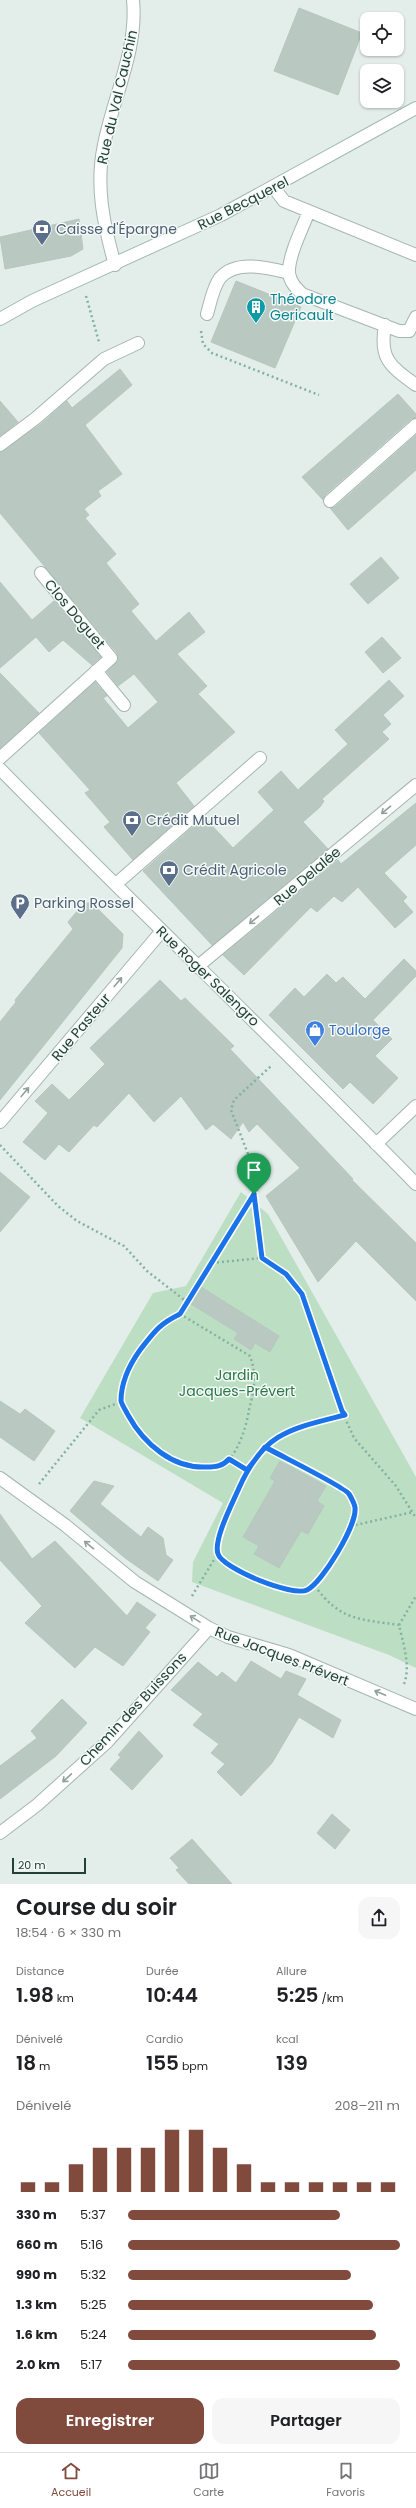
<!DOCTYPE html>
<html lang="fr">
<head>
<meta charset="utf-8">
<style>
  body { margin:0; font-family:Poppins,sans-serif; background:#f6f6f6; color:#202124; height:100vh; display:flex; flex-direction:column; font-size:15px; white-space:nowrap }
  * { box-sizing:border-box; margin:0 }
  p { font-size:13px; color:#757577 }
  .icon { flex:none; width:22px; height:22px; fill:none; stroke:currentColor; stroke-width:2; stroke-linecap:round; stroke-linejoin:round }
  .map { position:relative; height:1884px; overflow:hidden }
  .sheet { display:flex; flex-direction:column; background:#fff; flex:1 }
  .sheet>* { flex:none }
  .tools { position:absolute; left:360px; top:12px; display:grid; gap:8px }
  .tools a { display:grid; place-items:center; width:44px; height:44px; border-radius:8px; background:#fff; box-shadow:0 1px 3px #0004; font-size:20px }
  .scale { position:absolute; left:12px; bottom:10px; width:74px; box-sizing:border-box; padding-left:4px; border:2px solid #224037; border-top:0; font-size:11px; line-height:14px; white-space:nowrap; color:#224037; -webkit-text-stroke:3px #f4faf7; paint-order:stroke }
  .pin { position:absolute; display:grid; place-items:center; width:34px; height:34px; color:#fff; margin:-41px -17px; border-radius:50% 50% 50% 0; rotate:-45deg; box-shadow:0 0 4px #0007 }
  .pin .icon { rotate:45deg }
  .round { display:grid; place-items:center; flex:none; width:42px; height:42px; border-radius:12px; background:#f6f6f6 }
  .headline { display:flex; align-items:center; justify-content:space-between; height:68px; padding:0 16px }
  h1 { font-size:22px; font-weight:600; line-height:30px }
  .metrics { display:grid; grid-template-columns:repeat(3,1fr); gap:6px; height:68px; padding:4px 16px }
  .metrics div { display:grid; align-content:center }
  .metrics b { font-size:20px; font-weight:600 }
  .metrics small { font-size:11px; font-weight:400 }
  .metrics p { font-size:11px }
  .chart { height:112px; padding:8px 16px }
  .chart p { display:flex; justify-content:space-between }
  .chart svg { width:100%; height:72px; margin-top:4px; stroke:#804a3c; stroke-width:6 }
  .primary-button { display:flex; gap:8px; margin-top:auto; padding:8px 16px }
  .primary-button a { flex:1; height:46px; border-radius:12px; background:#804a3c; color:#fff; font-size:16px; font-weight:600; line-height:46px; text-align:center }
  .primary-button a+a { background:#f6f6f6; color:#202124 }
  ul { padding:0 16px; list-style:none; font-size:13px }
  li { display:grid; grid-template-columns:64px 48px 1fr; align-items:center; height:30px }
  li i { height:10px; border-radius:5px; background:#804a3c }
  .tabs { display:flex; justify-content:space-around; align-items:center; height:56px; border-top:1px solid #e0e0e0; background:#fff; font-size:11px; color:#757577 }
  .tabs a { display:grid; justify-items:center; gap:2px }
  .tabs .on { color:#804a3c }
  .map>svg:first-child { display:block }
  .green { fill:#bcdfc4 }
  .building { fill:#b9c8c1; stroke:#b6c7bf }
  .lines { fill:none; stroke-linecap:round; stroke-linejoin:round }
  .lane-casing { stroke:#a5b6b0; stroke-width:14 }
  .street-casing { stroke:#a5b6b0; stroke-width:14 }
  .secondary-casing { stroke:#a1b9b0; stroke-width:14 }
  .path { stroke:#83b2a2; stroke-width:2.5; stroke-dasharray:2 3; stroke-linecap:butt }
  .lane { stroke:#fff; stroke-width:12 }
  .street { stroke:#fff; stroke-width:12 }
  .secondary { stroke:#fff; stroke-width:12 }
  .oneway { stroke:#90a09b }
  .route-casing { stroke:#fff; stroke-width:8 }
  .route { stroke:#1a73e8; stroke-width:5 }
  .labels { text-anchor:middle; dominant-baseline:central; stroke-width:3; stroke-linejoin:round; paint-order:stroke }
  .street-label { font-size:14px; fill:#224037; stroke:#f4faf7 }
  .service-label { font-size:14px; fill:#4e5e75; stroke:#f4faf7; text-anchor:start }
  .culture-label { font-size:14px; fill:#0d838f; stroke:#f4faf7; text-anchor:start }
  .shop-label { font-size:14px; fill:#366cbe; stroke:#f4faf7; text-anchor:start }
  .park-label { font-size:14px; fill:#2b7846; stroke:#f4faf7 }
</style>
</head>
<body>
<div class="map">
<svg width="416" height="1884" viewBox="0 0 416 1884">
  <rect width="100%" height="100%" fill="#e3ede9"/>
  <path class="green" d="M241,1192L268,1214L416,1477V1668L389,1655L192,1582L193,1562L223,1503L80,1418L153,1293L186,1286Z"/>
  <path class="building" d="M299,8L362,33L338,95L274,71Z
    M79,219L83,249L71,256L5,269L0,237Z
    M236,281L301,307L275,368L211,342Z
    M120,369L132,385L85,425L122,474L98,491L101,496L84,509L89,515L85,518L116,554L106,563L139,604L131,611L156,641L189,612L205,632L177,654L207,686L198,694L235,732L176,783L194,806L133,860L104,827L110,822L85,793L90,790L39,733L95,682L107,696L103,698L128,728L158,702L134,674L118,686L107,672L118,661L117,653L0,513V452L41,424L67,401L72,408Z
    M398,394L416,414V418L411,419L325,495L323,500L302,477Z
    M0,401L18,422L0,436Z
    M416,435V470L348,530L330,508L335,507Z
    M381,557L399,578L368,604L350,584Z
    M0,582L32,620L54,601L101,657L92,665L63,640L49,652L36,637L0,668Z
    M382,637L401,658L383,673L365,652Z
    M0,673L39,713L0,748Z
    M389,680L404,696L383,715L391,724L382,732L389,739L322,799L324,801L320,807L303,822L328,849L212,945L143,871L204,817L233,848L274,810L258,792L281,771L298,790L348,744L335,730Z
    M416,803V845L384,873L407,897L403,901L413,912L395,928L358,887L342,902L334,896L317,912L311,907L244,975L223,955L338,860L341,864Z
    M84,903H92L123,934L122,948L0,1100V1022L16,1002L15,1000L73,929L68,922Z
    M404,959L416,971V976L373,1020L392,1039L375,1056L398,1078L373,1104L350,1082L343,1089L269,1015L295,988L304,997L327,974L336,983L343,977L365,999Z
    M160,980L181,1001L185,998L234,1046L230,1049L353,1179L352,1180L416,1243V1301L356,1241L318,1282L266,1196L300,1168L257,1124L249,1132L243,1122L231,1139L213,1124L206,1130L181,1096L154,1122L129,1093L97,1127L94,1125L69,1152L59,1144L45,1160L23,1142L48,1113L35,1101L52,1084L69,1100L105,1064L90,1048Z
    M0,1172L30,1197L0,1232Z
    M201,1287L279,1336L270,1352L255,1343L251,1350L234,1339L238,1333L191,1304Z
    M0,1401L20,1414L25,1409L55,1431L34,1461L0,1437Z
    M280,1461L326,1486L317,1501L324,1506L308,1534L301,1531L279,1568L254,1554L259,1546L243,1537L275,1481L270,1478Z
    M94,1481L114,1486L100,1504L141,1537L148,1527L163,1538L166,1555L173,1560L158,1581L125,1558L70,1511Z
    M0,1514L32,1559L55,1541L127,1616L137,1602L156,1615L145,1628L150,1632L123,1666L95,1647L75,1668L25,1623L42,1606L0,1560Z
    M251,1661L281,1679L286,1671L306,1679L297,1695L341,1720L333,1738L299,1717L272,1763L241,1796L217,1772L225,1764L211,1753L219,1744L193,1725L203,1714L171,1690L198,1662L217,1677L222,1672L236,1683Z
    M62,1699L87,1723L56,1756L0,1799V1766L37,1738L31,1731Z
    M139,1731L163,1756L132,1790L110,1769L121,1757L118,1755Z
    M332,1814L350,1830L335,1849L317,1833Z
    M192,1839L232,1884H189L176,1870L179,1868L170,1858Z"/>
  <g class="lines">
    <defs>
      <path id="lane" d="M274,188L284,201L416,255
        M309,211C303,227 288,256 289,273C290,282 296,288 302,294L399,331H409L416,317
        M207,314C210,304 213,287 220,278C236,259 269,268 289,273
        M385,325C379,359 390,366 416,385
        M0,445L36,418L104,359L138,343
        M330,501L416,425
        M96,671L124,705
        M0,758L111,658L41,573"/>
      <path id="street" d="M115,265C104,226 95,186 104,145C113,97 138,50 133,0
        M116,884L260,758
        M197,967L416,785
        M0,1122L161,932
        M376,1144L416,1106
        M0,1478L65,1525L135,1582L209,1628L228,1637L289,1655L416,1709
        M0,1833L37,1805L107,1742L209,1628"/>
      <path id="secondary" d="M0,319L32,301L221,215L416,108
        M0,769C137,908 279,1044 416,1184"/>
    </defs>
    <use href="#lane" class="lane-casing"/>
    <use href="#street" class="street-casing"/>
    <use href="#secondary" class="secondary-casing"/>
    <path class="path" d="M86,296L99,342
      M201,331L203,344L212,353L319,395
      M0,1145L58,1206L77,1221L124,1246L147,1271L187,1302
      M255,1194L262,1258
      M212,1263L262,1258L286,1274L302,1294L342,1411L354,1438L396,1486L416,1518
      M180,1314L260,1185L231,1110L234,1100L271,1066
      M265,1447L349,1493L355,1508L351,1526L413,1512
      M229,1459L247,1470C275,1429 300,1427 345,1415
      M247,1470C240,1486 214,1537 218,1553C222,1572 300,1599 315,1586C332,1571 340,1544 351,1526
      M39,1484L99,1410L121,1402L124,1381L134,1358L160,1324L180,1314L250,1356C257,1375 254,1391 249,1410C246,1428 239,1450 226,1463C221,1467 212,1467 205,1468C165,1469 139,1435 121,1402
      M315,1586C340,1621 360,1619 399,1625
      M192,1596L218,1553
      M404,1684C411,1666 403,1643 399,1625L416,1596"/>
    <use href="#lane" class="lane"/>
    <use href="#street" class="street"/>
    <use href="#secondary" class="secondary"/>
  </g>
  <defs><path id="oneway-shaft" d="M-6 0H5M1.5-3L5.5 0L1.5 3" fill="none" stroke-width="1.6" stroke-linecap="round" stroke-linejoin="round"/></defs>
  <g class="oneway">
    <use href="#oneway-shaft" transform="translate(386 810) rotate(140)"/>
    <use href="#oneway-shaft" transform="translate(254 920) rotate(140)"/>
    <use href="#oneway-shaft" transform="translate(118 982) rotate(-50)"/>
    <use href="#oneway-shaft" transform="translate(25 1092) rotate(-50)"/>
    <use href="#oneway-shaft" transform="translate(89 1545) rotate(-141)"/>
    <use href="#oneway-shaft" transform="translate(195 1619) rotate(-148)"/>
    <use href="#oneway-shaft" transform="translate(380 1693) rotate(-157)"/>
    <use href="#oneway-shaft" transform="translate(67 1778) rotate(137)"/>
  </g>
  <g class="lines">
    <defs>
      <path id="route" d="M254,1194L180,1314C158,1325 155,1331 140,1350C130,1364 121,1383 121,1401C122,1405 126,1411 128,1415C144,1444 173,1469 207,1467C216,1467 223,1466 229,1459L247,1470L265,1447C277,1454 345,1487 349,1494C351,1497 355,1505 355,1508C357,1525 322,1583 307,1590C293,1597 223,1569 218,1554C213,1540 233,1502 239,1488C264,1432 290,1429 345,1415L342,1411L302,1294L286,1274L262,1258L254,1194"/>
    </defs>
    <use href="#route" class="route-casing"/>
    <use href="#route" class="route"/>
  </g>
  <defs>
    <symbol id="bank-pin" viewBox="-11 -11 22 30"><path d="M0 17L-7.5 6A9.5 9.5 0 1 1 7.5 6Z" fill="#5c6f8a" stroke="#f4faf7"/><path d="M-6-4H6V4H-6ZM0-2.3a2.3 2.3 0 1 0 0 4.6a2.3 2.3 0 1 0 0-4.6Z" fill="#fff"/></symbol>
    <symbol id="building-pin" viewBox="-11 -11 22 30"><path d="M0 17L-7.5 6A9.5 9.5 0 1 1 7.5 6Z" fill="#0f9aa8" stroke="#f4faf7"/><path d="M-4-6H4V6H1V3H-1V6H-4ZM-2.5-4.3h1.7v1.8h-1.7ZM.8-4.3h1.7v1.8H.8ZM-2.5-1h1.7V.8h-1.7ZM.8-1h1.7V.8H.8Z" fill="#fff"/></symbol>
    <symbol id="parking-pin" viewBox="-11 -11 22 30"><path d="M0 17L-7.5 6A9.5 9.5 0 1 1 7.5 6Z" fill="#5c6f8a" stroke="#f4faf7"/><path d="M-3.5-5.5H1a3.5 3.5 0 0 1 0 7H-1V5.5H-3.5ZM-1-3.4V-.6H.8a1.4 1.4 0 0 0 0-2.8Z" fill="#fff"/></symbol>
    <symbol id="shop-pin" viewBox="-11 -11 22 30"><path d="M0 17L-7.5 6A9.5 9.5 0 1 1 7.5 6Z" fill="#3f7fe0" stroke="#f4faf7"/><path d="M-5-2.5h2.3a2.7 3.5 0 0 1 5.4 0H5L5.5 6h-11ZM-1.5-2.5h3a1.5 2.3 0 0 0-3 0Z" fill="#fff"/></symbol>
  </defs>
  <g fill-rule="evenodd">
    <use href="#bank-pin" x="31" y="218" width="22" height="30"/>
    <use href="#building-pin" x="245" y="296" width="22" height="30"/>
    <use href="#bank-pin" x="121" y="809" width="22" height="30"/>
    <use href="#bank-pin" x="158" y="859" width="22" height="30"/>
    <use href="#parking-pin" x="9" y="892" width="22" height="30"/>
    <use href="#shop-pin" x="304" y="1019" width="22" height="30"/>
  </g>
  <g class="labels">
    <g class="street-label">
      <text transform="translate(117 97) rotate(-77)">Rue du Val Cauchin</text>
      <text transform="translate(243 203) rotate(-27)">Rue Becquerel</text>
      <text transform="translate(75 614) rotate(50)">Clos Doguet</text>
      <text transform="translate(307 876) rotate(-40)">Rue Delalée</text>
      <text transform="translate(208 976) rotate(44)">Rue Roger Salengro</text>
      <text transform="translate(81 1027) rotate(-50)">Rue Pasteur</text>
      <text transform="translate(282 1656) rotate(21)">Rue Jacques Prévert</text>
      <text transform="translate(133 1709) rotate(-47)">Chemin des Buissons</text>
    </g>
    <g class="service-label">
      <text x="56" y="229">Caisse d'Épargne</text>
      <text x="146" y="820">Crédit Mutuel</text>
      <text x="183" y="870">Crédit Agricole</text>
      <text x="34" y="903">Parking Rossel</text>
    </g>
    <g class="culture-label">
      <text x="270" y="299">Théodore<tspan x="270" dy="16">Gericault</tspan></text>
    </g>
    <g class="shop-label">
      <text x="329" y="1030">Toulorge</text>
    </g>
    <g class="park-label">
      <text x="237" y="1375">Jardin<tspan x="237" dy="16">Jacques-Prévert</tspan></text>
    </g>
  </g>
</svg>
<div class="tools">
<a><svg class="icon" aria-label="locate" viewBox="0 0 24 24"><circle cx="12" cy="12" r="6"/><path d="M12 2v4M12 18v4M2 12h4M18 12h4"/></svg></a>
<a><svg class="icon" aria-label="layers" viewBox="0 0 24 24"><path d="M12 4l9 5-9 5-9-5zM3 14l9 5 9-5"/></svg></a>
</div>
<div class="scale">20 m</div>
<div class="pin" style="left:254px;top:1194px;background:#1e9e55"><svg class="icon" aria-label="arrive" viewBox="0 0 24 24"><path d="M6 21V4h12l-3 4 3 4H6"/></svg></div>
</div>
<section class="sheet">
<div class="headline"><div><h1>Course du soir</h1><p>18:54 · 6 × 330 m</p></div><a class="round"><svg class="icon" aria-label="share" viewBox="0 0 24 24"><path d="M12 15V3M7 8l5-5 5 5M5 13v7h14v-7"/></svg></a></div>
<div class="metrics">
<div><p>Distance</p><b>1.98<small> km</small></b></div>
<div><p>Durée</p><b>10:44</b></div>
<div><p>Allure</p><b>5:25<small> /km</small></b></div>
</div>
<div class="metrics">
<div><p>Dénivelé</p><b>18<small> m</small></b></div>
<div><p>Cardio</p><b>155<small> bpm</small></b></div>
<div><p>kcal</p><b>139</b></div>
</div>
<div class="chart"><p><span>Dénivelé</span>208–211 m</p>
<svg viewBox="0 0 160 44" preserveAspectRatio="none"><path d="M5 44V38M15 44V38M25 44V27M35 44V17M45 44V17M55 44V17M65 44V6M75 44V6M85 44V17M95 44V27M105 44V38M115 44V38M125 44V38M135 44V38M145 44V38M155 44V38"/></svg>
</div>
<ul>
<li><b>330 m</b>5:37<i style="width:78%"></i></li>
<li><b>660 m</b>5:16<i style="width:100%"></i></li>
<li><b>990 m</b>5:32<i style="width:82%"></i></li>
<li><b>1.3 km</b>5:25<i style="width:90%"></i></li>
<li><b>1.6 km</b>5:24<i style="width:91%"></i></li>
<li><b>2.0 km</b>5:17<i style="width:100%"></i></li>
</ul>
<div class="primary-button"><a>Enregistrer</a><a>Partager</a></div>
</section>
<nav class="tabs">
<a class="on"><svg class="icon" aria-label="home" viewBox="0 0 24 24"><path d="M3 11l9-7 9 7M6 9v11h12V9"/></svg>Accueil</a>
<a><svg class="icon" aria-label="map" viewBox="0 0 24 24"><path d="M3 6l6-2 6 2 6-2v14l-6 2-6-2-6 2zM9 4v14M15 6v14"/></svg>Carte</a>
<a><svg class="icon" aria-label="saved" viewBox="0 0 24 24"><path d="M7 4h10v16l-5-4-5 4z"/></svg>Favoris</a>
</nav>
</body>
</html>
